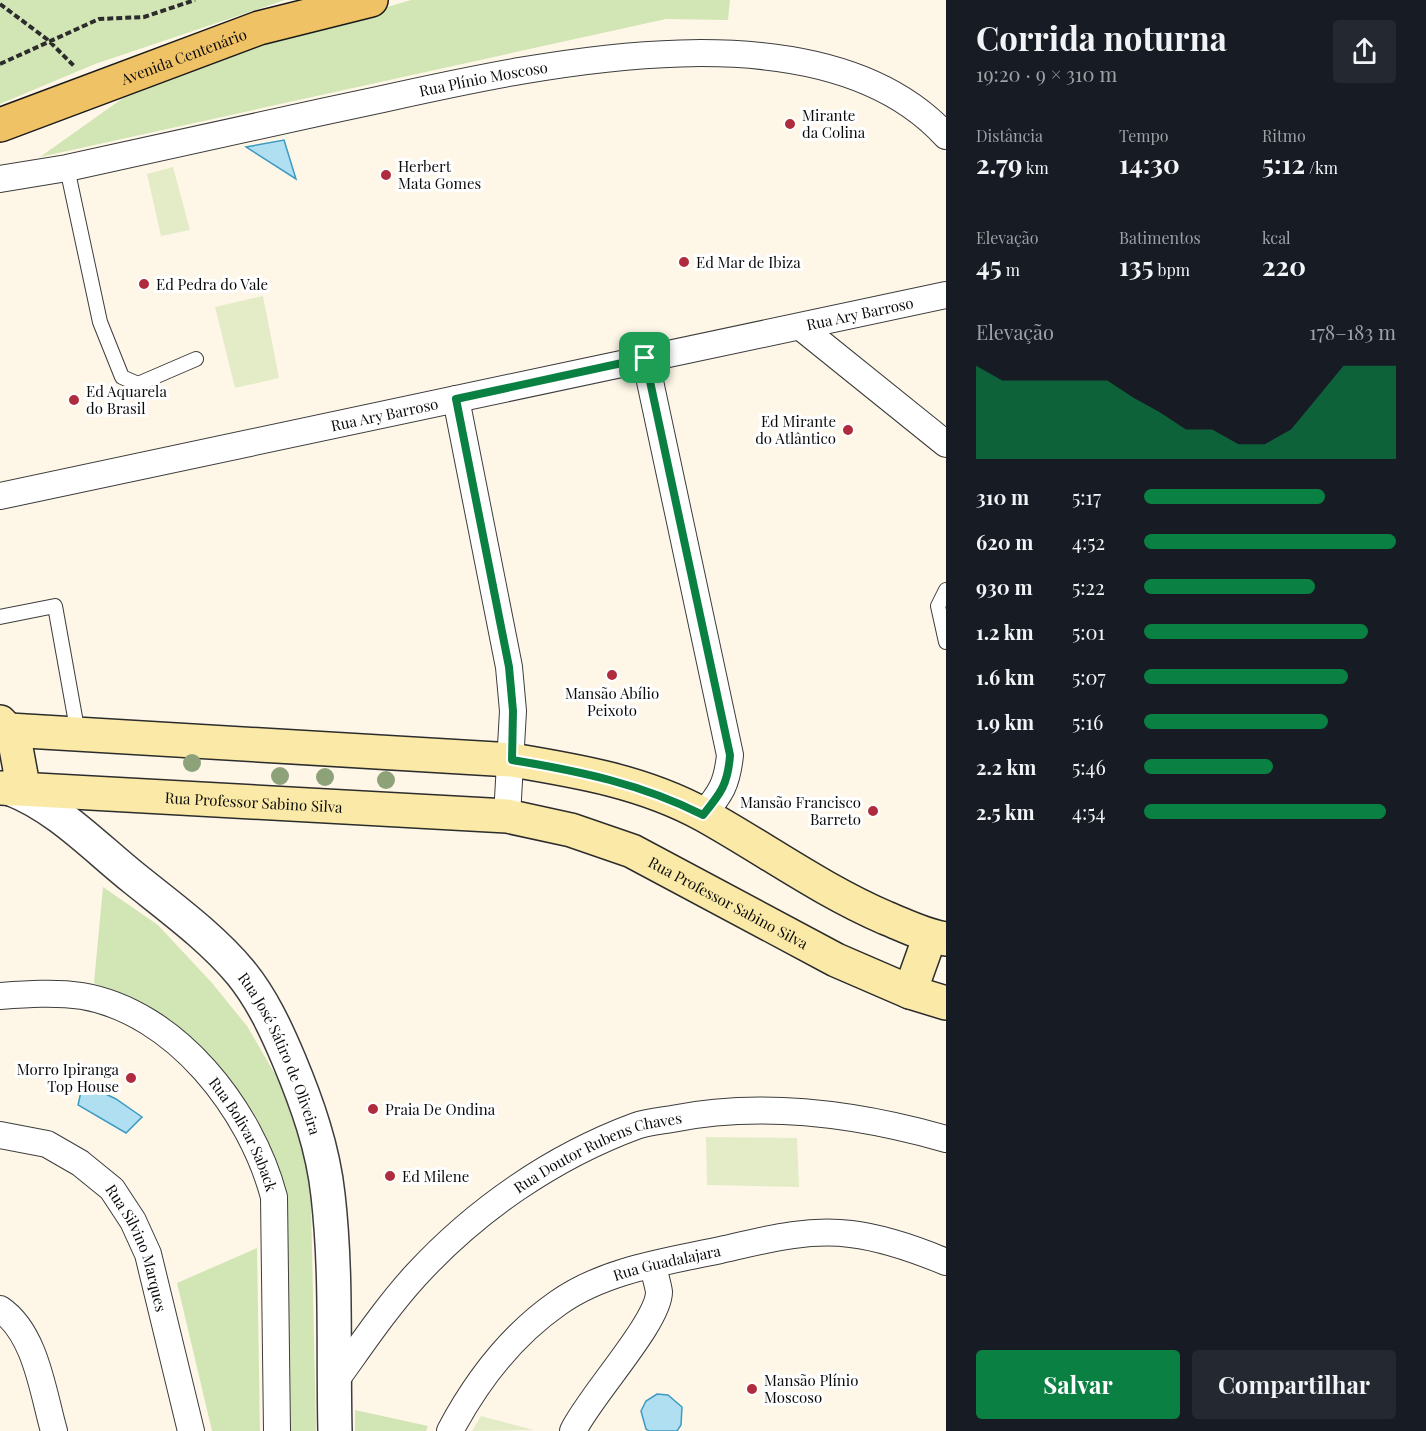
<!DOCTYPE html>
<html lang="pt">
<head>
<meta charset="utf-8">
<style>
  body { margin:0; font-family:"Playfair Display",serif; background:#242831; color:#f1f3f6; height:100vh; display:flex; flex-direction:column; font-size:22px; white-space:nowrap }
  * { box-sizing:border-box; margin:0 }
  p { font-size:20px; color:#9ea1a6 }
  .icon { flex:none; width:33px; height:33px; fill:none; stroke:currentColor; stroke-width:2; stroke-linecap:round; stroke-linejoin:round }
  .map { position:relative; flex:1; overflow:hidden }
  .details { display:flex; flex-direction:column; background:#171b24; width:480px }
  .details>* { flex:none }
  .pin { position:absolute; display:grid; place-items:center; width:51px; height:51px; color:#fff; margin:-26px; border-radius:12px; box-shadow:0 3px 9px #0006 }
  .round { display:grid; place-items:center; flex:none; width:63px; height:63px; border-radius:6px; background:#242831 }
  .headline { display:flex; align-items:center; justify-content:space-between; height:102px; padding:0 30px }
  h1 { font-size:33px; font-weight:700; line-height:45px }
  .metrics { display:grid; grid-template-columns:repeat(3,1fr); gap:9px; height:102px; padding:6px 30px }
  .metrics div { display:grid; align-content:center }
  .metrics b { font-size:26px; font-weight:700 }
  .metrics small { font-size:16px; font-weight:400 }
  .metrics p { font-size:16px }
  .chart { height:168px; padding:12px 30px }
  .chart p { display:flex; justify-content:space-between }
  .chart svg { width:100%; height:108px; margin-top:6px; fill:#0b8043; opacity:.7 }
  .button { display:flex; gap:12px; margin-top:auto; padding:12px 30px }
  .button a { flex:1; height:69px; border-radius:6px; background:#0b8043; color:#fff; font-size:24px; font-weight:700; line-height:69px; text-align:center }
  .button a+a { background:#242831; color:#f1f3f6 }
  ul { padding:0 30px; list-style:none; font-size:20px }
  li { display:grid; grid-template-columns:96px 72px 1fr; align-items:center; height:45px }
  li i { height:15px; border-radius:8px; background:#0b8043 }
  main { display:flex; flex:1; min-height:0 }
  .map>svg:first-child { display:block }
  .green { fill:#d2e5b5 }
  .pitch { fill:#e3ecc6 }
  .water { fill:#b0dff1; stroke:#3c9ac3; stroke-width:1.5 }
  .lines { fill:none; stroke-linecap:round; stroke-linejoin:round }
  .service-casing { stroke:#3d3d3d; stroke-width:16 }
  .minor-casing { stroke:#3d3d3d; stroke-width:28 }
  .tertiary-casing { stroke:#3d3d3d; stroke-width:36 }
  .secondary-casing { stroke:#2c2c2c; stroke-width:36 }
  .primary-casing { stroke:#1b1b1b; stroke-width:36 }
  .path { stroke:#2c2c2c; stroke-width:4; stroke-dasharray:6 3; stroke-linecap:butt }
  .service { stroke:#fff; stroke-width:14 }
  .minor { stroke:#fff; stroke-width:26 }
  .tertiary { stroke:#fff; stroke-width:33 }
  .secondary { stroke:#fae9a7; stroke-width:33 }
  .primary { stroke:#f0c266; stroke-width:33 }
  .tree { fill:#8ea27a }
  .route-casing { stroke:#fff; stroke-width:12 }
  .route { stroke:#0b8043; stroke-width:8 }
  .poi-dot { fill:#af2c3e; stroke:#fff; stroke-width:2 }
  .labels { text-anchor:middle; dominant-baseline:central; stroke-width:6; stroke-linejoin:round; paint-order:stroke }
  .street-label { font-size:15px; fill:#0a0a0a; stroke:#fff }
  .poi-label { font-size:15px; fill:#0a0a0a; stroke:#fff; text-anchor:start }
</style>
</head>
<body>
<main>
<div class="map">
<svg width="946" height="1431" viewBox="0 0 946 1431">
  <rect width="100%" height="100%" fill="#fef7e8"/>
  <path class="green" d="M0,0H285L95,64L0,104Z
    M411,0H730L728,20L666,19L40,157L154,76Z
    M103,887L158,925L212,983L247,1026L286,1093L306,1150L311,1202L316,1431H284L280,1192L170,1022L94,983Z
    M257,1248L260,1431H212L177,1283Z
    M355,1410L428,1426L426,1431H355Z"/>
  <path class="pitch" d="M173,167L190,230L161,236L147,174Z
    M263,296L279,378L235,388L215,307Z
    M706,1137L797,1138L799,1187L707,1185Z
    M481,1416L534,1430L472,1431Z"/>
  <path class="water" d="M284,140L296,179L246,147Z
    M83,1083L116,1099L142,1117L126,1133L78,1105Z
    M657,1394L668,1395L682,1407L681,1425L677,1431H649L646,1429L641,1411L646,1401Z"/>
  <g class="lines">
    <defs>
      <path id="service" d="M67,168L100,322L122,377L138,384L196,359
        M946,590L938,606L946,642
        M0,617L55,606L78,734"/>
      <g id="minor">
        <path id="s1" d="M0,179L67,168C170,145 274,122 378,100C541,64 822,0 946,136"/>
        <path d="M802,328L946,444"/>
        <path d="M645,358L730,755C727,784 721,793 703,815"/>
        <path d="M456,399L509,667L513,711L507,816"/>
        <path id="s2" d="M0,496L946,295"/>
        <path id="s3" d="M0,996C27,994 56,992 82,996C176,1012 251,1110 274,1197L277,1431"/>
        <path id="s4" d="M0,1135L47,1144L80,1163L112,1189L133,1221L148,1254L191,1431"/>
        <path d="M0,1309C36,1333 43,1393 54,1431"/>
        <path id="s5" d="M333,1384C360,1347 385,1309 416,1275C476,1210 552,1157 636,1126C647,1122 660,1121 672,1119C762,1101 858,1114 946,1139"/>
        <path id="s6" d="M450,1431C476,1382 512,1335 558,1303C603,1271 663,1262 716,1251C761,1241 805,1228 851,1234C884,1238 915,1249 946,1262"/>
        <path d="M573,1431C589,1397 659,1322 659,1292C658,1284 654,1273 653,1265"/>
      </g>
      <g id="tertiary">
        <path id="s7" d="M11,789C58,807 96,848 135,879C171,908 211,937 241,973C262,999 276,1029 289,1060C307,1103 323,1148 328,1195C337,1273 333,1353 335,1431"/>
      </g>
      <g id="secondary">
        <path d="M0,722L14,737L21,775L11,789"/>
        <path d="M9,730L512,760C578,771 644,782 704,815C765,849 821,890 886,918C906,926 925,936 946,939"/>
        <path id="s8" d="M0,788L507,816L571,830L632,851L836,960L910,992L946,1003"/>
        <path d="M910,992L930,936"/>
      </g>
      <g id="primary">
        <path id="s9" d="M0,125L259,28L371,0"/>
      </g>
    </defs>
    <use href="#service" class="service-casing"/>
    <use href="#minor" class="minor-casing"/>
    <use href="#tertiary" class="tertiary-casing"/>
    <use href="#secondary" class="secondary-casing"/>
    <use href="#primary" class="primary-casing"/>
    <path class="path" d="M0,4L48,40L75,67
      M0,64L99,19L144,17L195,0"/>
    <use href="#service" class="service"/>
    <use href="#minor" class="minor"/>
    <use href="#tertiary" class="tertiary"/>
    <use href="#secondary" class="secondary"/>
    <use href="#primary" class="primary"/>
  </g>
  <g class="tree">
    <circle cx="192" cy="763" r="9"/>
    <circle cx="280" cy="776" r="9"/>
    <circle cx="325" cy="777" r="9"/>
    <circle cx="386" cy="780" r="9"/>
  </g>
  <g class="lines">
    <defs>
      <path id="route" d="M645,358L730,755C728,784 721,793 703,815C642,784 579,771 512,760L513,711L509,667L456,399Z"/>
    </defs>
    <use href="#route" class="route-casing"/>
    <use href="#route" class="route"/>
  </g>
  <g class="poi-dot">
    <circle cx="790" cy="124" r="6"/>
    <circle cx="386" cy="175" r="6"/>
    <circle cx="684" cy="262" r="6"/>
    <circle cx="144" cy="284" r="6"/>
    <circle cx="74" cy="400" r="6"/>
    <circle cx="848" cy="430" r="6"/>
    <circle cx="612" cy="675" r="6"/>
    <circle cx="873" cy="811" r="6"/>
    <circle cx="131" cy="1078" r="6"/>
    <circle cx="373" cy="1109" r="6"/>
    <circle cx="390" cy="1176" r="6"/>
    <circle cx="752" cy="1389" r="6"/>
  </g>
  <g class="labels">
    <g class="street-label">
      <text stroke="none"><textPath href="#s9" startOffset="196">Avenida Centenário</textPath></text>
      <text stroke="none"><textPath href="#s1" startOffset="494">Rua Plínio Moscoso</textPath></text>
      <text stroke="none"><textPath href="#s2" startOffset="879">Rua Ary Barroso</textPath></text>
      <text stroke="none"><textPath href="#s2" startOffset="393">Rua Ary Barroso</textPath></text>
      <text stroke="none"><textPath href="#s8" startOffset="254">Rua Professor Sabino Silva</textPath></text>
      <text stroke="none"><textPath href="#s8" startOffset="747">Rua Professor Sabino Silva</textPath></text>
      <text stroke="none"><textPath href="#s7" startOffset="386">Rua José Sátiro de Oliveira</textPath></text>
      <text stroke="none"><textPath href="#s3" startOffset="304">Rua Bolivar Saback</textPath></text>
      <text stroke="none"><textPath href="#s5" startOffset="360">Rua Doutor Rubens Chaves</textPath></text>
      <text stroke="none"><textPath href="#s4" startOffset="192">Rua Silvino Marques</textPath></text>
      <text stroke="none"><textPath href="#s6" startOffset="286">Rua Guadalajara</textPath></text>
    </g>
    <g class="poi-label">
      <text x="802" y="115">Mirante<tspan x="802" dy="17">da Colina</tspan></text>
      <text x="398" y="166">Herbert<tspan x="398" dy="17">Mata Gomes</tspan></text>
      <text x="696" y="262">Ed Mar de Ibiza</text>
      <text x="156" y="284">Ed Pedra do Vale</text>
      <text x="86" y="391">Ed Aquarela<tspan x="86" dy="17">do Brasil</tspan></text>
      <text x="836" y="421" text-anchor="end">Ed Mirante<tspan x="836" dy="17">do Atlântico</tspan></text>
      <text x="612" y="693" text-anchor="middle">Mansão Abílio<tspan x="612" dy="17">Peixoto</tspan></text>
      <text x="861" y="802" text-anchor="end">Mansão Francisco<tspan x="861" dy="17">Barreto</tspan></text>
      <text x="119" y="1069" text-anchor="end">Morro Ipiranga<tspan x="119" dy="17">Top House</tspan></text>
      <text x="385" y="1109">Praia De Ondina</text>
      <text x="402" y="1176">Ed Milene</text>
      <text x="764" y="1380">Mansão Plínio<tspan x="764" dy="17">Moscoso</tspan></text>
    </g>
  </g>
</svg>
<div class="pin" style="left:645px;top:358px;background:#1e9e55"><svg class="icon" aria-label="arrive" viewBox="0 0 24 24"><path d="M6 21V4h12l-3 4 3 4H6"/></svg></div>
</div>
<section class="details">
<div class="headline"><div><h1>Corrida noturna</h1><p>19:20 · 9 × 310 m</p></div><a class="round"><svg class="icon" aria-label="share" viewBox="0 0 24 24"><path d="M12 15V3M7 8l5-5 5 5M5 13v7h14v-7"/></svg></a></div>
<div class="metrics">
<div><p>Distância</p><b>2.79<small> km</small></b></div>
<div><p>Tempo</p><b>14:30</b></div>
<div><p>Ritmo</p><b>5:12<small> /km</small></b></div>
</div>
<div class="metrics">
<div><p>Elevação</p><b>45<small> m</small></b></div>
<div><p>Batimentos</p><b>135<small> bpm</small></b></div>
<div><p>kcal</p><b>220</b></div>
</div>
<div class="chart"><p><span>Elevação</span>178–183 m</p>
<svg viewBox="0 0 160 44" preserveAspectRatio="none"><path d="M0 44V6L10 12L20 12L30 12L40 12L50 12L60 19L70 25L80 32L90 32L100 38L110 38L120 32L130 19L140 6L150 6L160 6V44z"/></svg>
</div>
<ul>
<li><b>310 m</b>5:17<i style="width:72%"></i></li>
<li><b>620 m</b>4:52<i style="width:100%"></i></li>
<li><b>930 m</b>5:22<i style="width:68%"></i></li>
<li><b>1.2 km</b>5:01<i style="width:89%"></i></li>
<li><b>1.6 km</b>5:07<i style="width:81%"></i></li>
<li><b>1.9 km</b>5:16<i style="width:73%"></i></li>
<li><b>2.2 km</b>5:46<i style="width:51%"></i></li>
<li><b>2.5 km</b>4:54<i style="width:96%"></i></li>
</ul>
<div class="button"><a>Salvar</a><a>Compartilhar</a></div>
</section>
</main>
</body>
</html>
